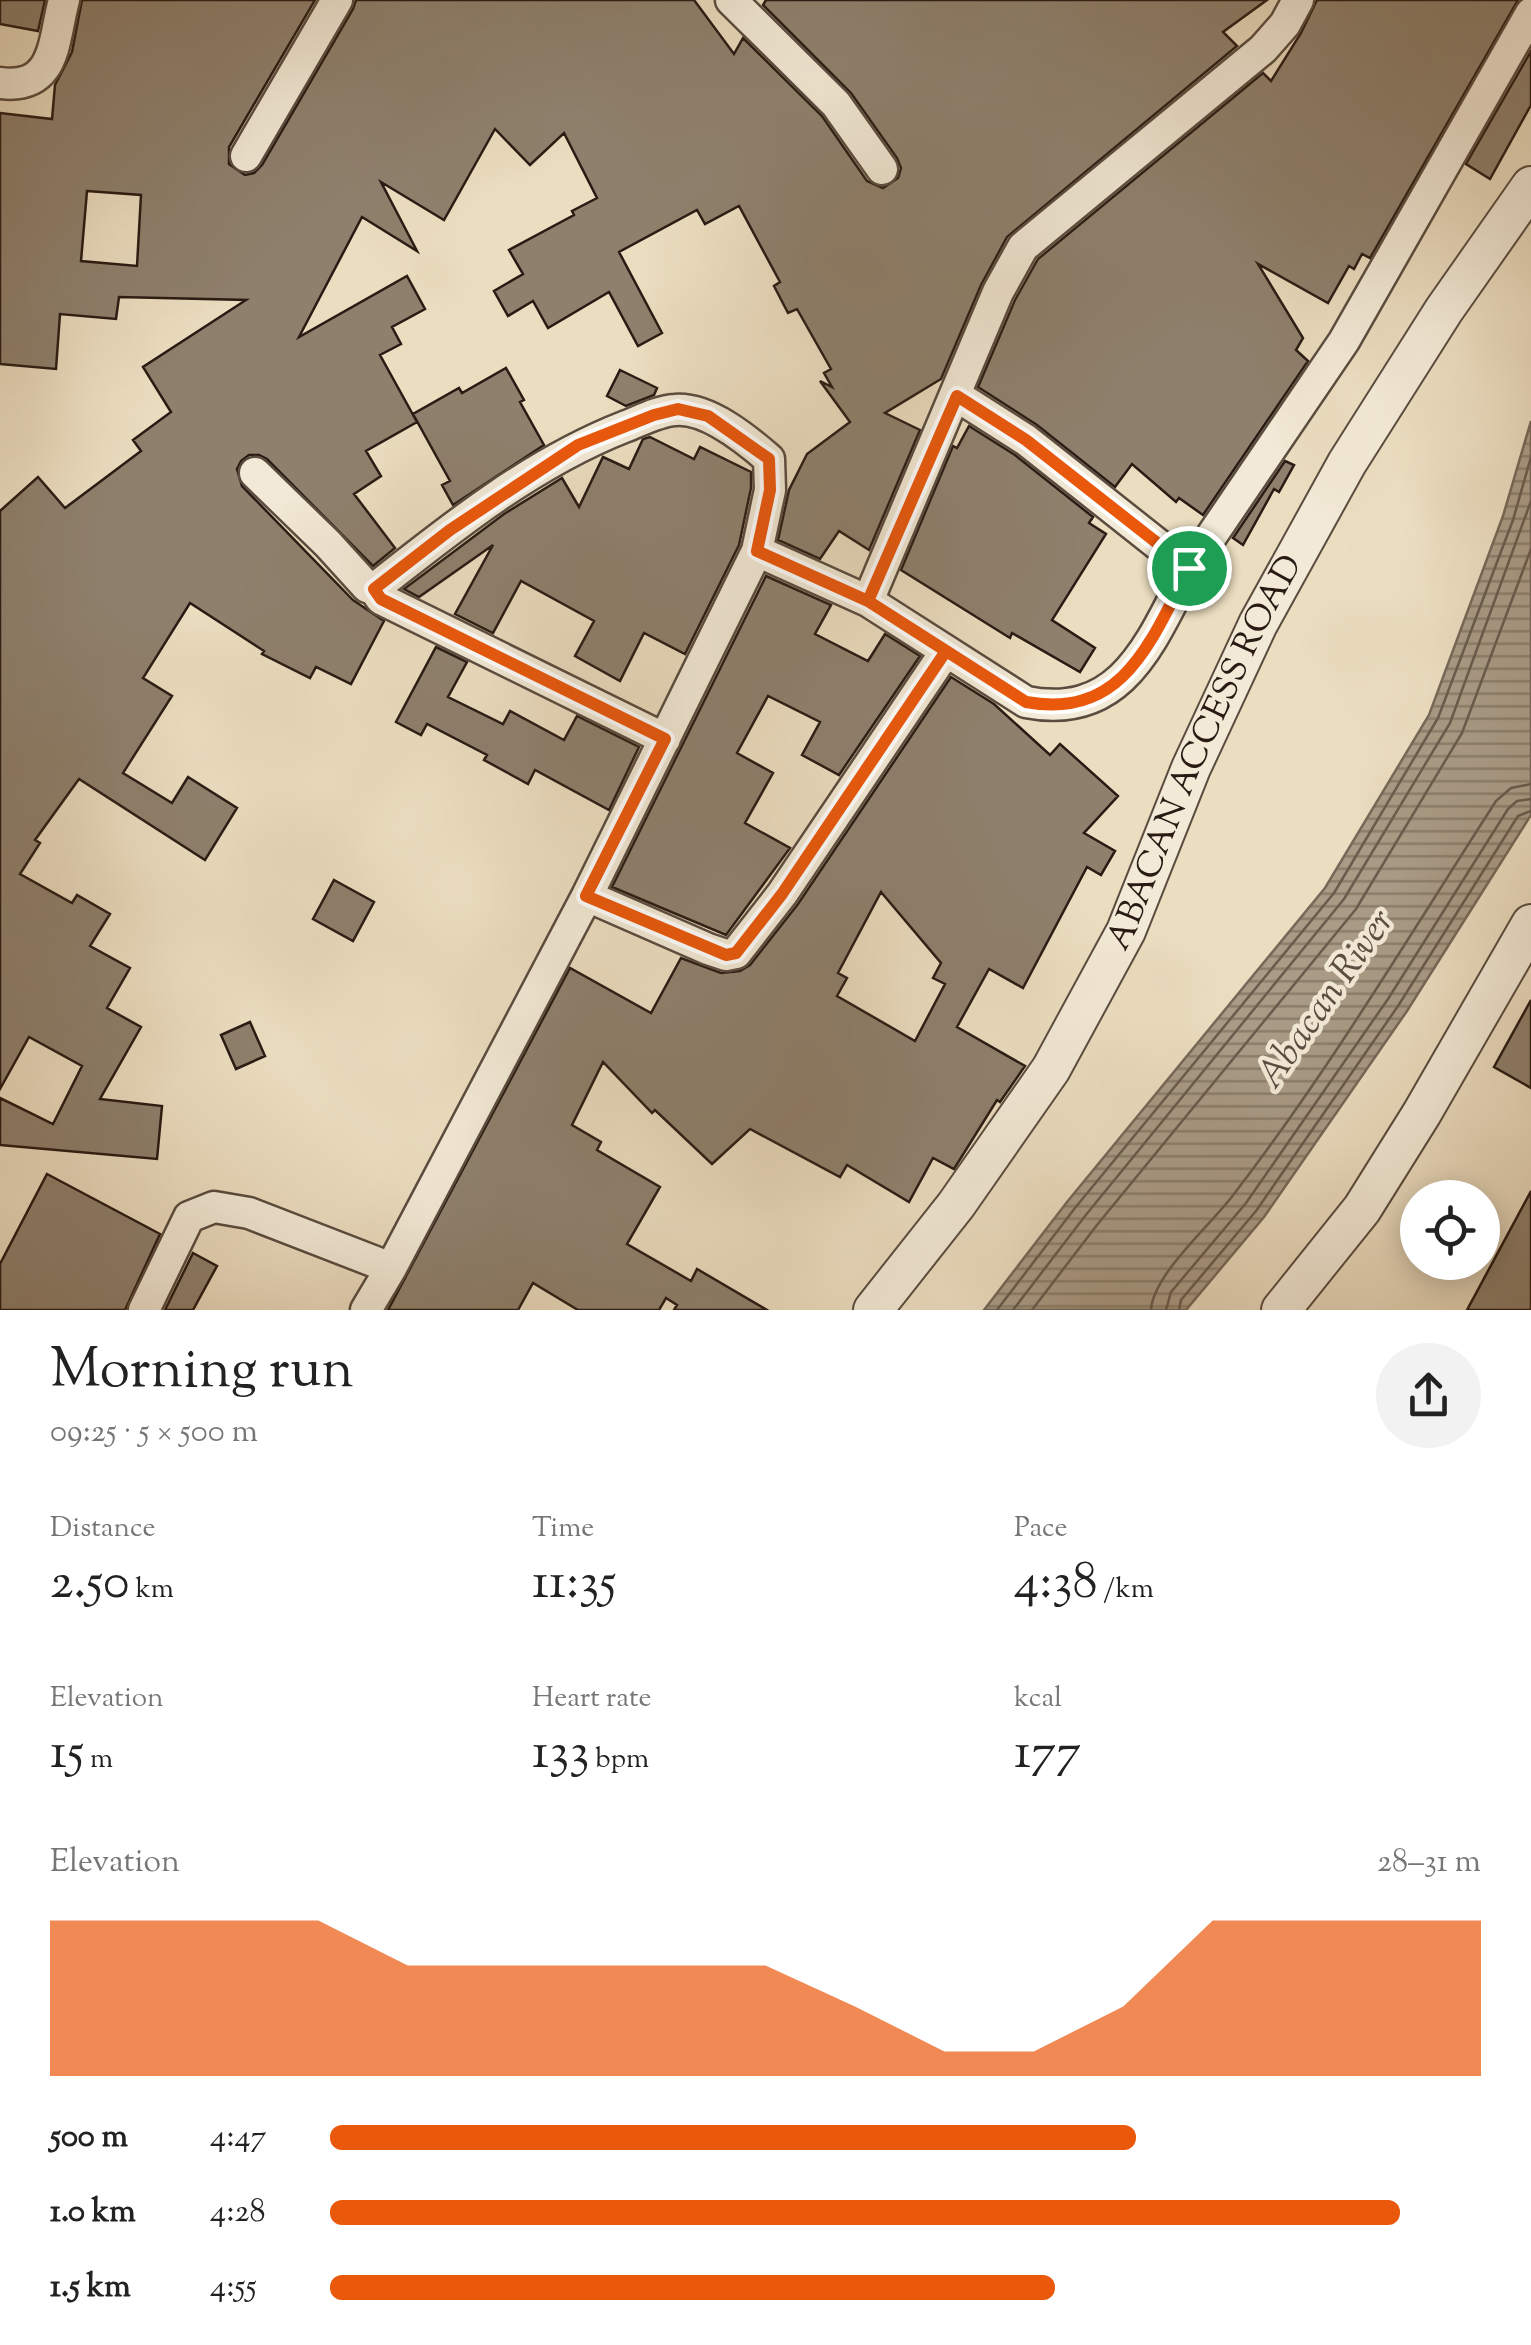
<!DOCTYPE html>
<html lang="en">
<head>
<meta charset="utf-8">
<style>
  body { margin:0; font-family:"Sorts Mill Goudy",serif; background:#f2f2f2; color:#222; height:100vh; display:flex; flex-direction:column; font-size:38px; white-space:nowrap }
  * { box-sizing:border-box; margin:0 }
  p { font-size:32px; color:#767676 }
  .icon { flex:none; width:55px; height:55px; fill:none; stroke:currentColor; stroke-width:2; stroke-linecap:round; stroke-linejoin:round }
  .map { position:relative; height:1310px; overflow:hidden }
  .side { display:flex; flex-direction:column; background:#fff; flex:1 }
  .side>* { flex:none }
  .tools { position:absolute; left:1400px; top:1180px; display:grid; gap:20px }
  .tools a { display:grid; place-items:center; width:100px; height:100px; border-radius:50%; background:#fff; box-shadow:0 5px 25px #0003; font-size:50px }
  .pin { position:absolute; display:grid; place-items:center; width:85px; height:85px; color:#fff; margin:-42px; border:5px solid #fff; border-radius:50%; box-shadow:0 2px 10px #0007 }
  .round { display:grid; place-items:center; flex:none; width:105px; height:105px; border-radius:52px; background:#f2f2f2 }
  .summary { display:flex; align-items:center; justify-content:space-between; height:170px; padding:0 50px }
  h1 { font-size:55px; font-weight:600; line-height:75px }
  .metrics { display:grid; grid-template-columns:repeat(3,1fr); gap:15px; height:170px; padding:10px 50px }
  .metrics div { display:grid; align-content:center }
  .metrics b { font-size:50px; font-weight:600 }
  .metrics small { font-size:28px; font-weight:400 }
  .metrics p { font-size:28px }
  .chart { height:280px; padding:20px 50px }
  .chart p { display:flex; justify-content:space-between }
  .chart svg { width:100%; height:180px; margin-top:10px; fill:#ea580c; opacity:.7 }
  ul { padding:0 50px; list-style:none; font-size:32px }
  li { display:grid; grid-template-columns:160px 120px 1fr; align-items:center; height:75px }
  li i { height:25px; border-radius:12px; background:#ea580c }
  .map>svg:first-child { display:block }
  .water { fill:url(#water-rules); stroke:#766858; stroke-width:2.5 }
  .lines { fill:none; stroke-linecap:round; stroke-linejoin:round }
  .shore { stroke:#695b4d; stroke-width:2.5 }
  .building { fill:#8e806d; stroke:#291b14; stroke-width:2.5; fill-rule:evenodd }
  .minor-casing { stroke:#5a4c3f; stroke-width:35 }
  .tertiary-casing { stroke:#5a4c3f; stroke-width:42 }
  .minor { stroke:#f2e9d6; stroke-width:30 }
  .tertiary { stroke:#f2e9d6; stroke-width:38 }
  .route-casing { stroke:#fff; stroke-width:20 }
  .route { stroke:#ea580c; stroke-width:12 }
  .labels { text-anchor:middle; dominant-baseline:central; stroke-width:9; stroke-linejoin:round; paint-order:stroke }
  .street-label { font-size:35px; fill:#291b14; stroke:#f2e9d6 }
  .water-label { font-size:38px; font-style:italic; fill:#5c4e42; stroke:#f2e9d6 }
</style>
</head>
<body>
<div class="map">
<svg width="1531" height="1310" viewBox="0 0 1531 1310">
  <defs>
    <pattern id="water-rules" width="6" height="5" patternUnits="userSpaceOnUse" patternTransform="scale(2.5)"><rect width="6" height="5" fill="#a99b86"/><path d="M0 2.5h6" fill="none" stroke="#8a7e6c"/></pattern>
  </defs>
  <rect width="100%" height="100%" fill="#ebddc0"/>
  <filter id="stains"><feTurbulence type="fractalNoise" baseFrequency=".002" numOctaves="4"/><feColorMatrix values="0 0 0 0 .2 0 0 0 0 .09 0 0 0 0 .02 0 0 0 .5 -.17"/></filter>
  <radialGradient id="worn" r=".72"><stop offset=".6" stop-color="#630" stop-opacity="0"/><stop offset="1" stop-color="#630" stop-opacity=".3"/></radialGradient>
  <path class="water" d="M1531,421V815L1407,1011L1264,1217L1186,1310H984L1067,1202L1325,888L1429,715L1503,516Z"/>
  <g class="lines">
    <path class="shore" d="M997,1310L1075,1208L1334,893L1438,718L1513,520L1531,457
      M1013,1310L1085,1216L1344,899L1450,723L1531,501
      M1032,1310L1097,1225L1356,909L1462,733L1531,549
      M1151,1310C1153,1274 1212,1224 1234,1194C1330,1069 1411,933 1496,801L1511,788L1531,784
      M1166,1310L1171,1292L1246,1203L1388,999L1508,809L1517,801L1531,799
      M1179,1310L1181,1300L1256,1211L1398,1006L1518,816L1531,811"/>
  </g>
  <path class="building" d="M0,0H45L38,31L0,24Z
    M82,0H315L229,147V164L245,175L254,173L262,165L353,9L356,0H694L734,54L743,38L822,116L867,181L883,188L898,178L901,168L897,158L851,93L763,5L766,0H1267L1223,32L1237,46L1007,237L981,285L941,379L885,413L920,430L869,550L839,531L820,559L778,540L789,490L807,454L850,422L820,381L832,387L824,373L831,369L797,309L788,313L774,286L780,282L739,206L705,224L697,210L619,252L662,333L638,346L609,292L548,328L533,301L508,316L494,291L523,274L509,250L574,215L572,211L597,198L564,133L530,165L495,129L444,220L381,182L417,251L362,217L299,337L407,276L425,309L392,327L401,344L380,355L417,422L366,451L381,476L354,494L395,548L373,566L267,459L259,455H249L241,461L237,469L242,486L353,600L384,621L351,684L316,667L310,678L262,654L264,651L190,603L143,678L172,696L123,773L172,803L188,777L237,808L205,860L79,779L35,840L40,843L20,874L72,903L77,895L110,914L90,946L130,968L107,1008L141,1027L100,1099L162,1106L157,1159L0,1145V1098L53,1124L82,1066L29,1037L0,1089V511L38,477L65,508L141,451L133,440L171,412L143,367L246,300L119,297L116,319L60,314L56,369L0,364V113L52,119L55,85L72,52ZM87,191L141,195L137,266L81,261Z
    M1317,0H1518L1370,258L1362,254L1354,269L1349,266L1328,303L1258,264L1303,338L1296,350L1308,361L1203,515L1179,498L1176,502L1132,464L1115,487L1037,425L978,387L1015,300L1038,259L1263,73L1271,81L1301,33Z
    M1531,51V105L1490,179L1466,164Z
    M506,368L524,400L520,402L544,445L453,505L442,485L450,481L413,414L459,388L462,393Z
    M620,370L657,388L654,395L626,406L607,396Z
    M969,426L1015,455L1093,517L1089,523L1106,534L1052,620L1095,648L1080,672L1012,633L1010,638L901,570L953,446L957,448Z
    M650,437L694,459L700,447L751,472V488L739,545L685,654L644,633L620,681L575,656L594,621L521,581L493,633L455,614L493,545L419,597L404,589L504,514L562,478L579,507L603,457L629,469L643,439Z
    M1285,461L1294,465L1279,492L1274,489L1243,545L1233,538Z
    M766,576L831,605L815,634L868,661L885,634L920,656L839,775L802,755L820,722L768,696L737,753L773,773L745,823L790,848L726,935L612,887Z
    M436,647L467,662L448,697L503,724L510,711L564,740L577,716L639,747L609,810L535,770L528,784L484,760L487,755L427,724L421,735L396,722Z
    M951,677L994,704L1050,755L1060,744L1118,796L1084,833L1115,851L1101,875L1087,867L1023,988L989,969L957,1027L1025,1066L1000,1102L997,1100L954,1169L933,1158L909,1202L847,1165L840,1177L750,1129L712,1164L655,1110L652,1113L603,1062L572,1125L601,1142L597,1150L660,1187L627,1244L691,1281L697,1269L767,1310H674L677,1305L666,1298L659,1310H578L533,1283L518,1310H388L570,968L651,1013L681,958L721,973L740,971L750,965L798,904ZM881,892L941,963L933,978L945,984L915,1041L837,996L847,978L838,973Z
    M334,880L374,902L353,941L313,919Z
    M1531,1000V1088L1494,1067Z
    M250,1022L265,1056L236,1069L221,1035Z
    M47,1174L160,1234L125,1310H0V1264Z
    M1531,1191V1310H1467Z
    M193,1253L217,1266L193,1310H165Z"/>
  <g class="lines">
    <defs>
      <path id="minor" d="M731,0L836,104L882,169
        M0,83C57,90 53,40 64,0
        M246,156L337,0
        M957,396L1026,440L1189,569L1344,341L1531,13
        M255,473L328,544L367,587L374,589C451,528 532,463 624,427C640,421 658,411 675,410C707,407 746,439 769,459L770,490L757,551L587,896L391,1268
        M757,551L868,601L1026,702C1123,721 1151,641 1189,569
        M374,589L381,599L665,739
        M868,601L998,292L1023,247L1263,49L1285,24L1298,0
        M587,896L708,949L726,955L736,953L782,894L946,651
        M144,1310L189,1217L214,1207L249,1213L391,1268L366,1310"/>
      <g id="tertiary">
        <path id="s1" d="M873,1310L956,1205L1051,1069L1126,931L1191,768L1258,624L1347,463L1444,310L1531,186"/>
        <path d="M1281,1310L1362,1209L1422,1113L1531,924"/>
      </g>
    </defs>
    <use href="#minor" class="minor-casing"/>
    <use href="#tertiary" class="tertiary-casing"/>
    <use href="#minor" class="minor"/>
    <use href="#tertiary" class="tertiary"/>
  </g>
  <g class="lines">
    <defs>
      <path id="route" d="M1189,568C1151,641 1123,720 1026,702L868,601L757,551L770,490L769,459L708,416L678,409L654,415L578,445L450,530L374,589L381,599L665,739L586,896L726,955L736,953L782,894L946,651L868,601L957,396L1026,440L1189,568"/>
    </defs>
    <use href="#route" class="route-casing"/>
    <use href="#route" class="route"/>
  </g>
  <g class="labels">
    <g class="street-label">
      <text stroke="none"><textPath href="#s1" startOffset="652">ABACAN ACCESS ROAD</textPath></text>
    </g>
    <g class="water-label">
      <text transform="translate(1327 1000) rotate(-55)">Abacan River</text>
    </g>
  </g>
  <rect width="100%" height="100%" filter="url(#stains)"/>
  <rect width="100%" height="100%" fill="url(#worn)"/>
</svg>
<div class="tools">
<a><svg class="icon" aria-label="locate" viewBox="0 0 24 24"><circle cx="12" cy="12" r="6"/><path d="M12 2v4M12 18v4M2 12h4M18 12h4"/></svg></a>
</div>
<div class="pin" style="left:1189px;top:568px;background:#1e9e55"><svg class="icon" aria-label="arrive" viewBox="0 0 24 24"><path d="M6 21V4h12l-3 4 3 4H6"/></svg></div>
</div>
<section class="side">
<div class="summary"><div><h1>Morning run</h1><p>09:25 · 5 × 500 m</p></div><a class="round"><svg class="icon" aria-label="share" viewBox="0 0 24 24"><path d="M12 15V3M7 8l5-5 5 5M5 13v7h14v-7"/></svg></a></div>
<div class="metrics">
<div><p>Distance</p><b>2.50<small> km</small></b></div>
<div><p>Time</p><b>11:35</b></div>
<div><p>Pace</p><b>4:38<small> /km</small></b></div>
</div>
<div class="metrics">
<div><p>Elevation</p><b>15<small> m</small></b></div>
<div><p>Heart rate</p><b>133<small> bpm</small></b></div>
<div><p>kcal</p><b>177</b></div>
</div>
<div class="chart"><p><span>Elevation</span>28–31 m</p>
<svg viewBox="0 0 160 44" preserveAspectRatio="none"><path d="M0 44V6L10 6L20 6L30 6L40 17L50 17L60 17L70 17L80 17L90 27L100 38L110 38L120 27L130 6L140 6L150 6L160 6V44z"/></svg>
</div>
<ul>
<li><b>500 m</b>4:47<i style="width:70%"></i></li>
<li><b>1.0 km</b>4:28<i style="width:93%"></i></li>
<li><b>1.5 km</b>4:55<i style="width:63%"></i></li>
</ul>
</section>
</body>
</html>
